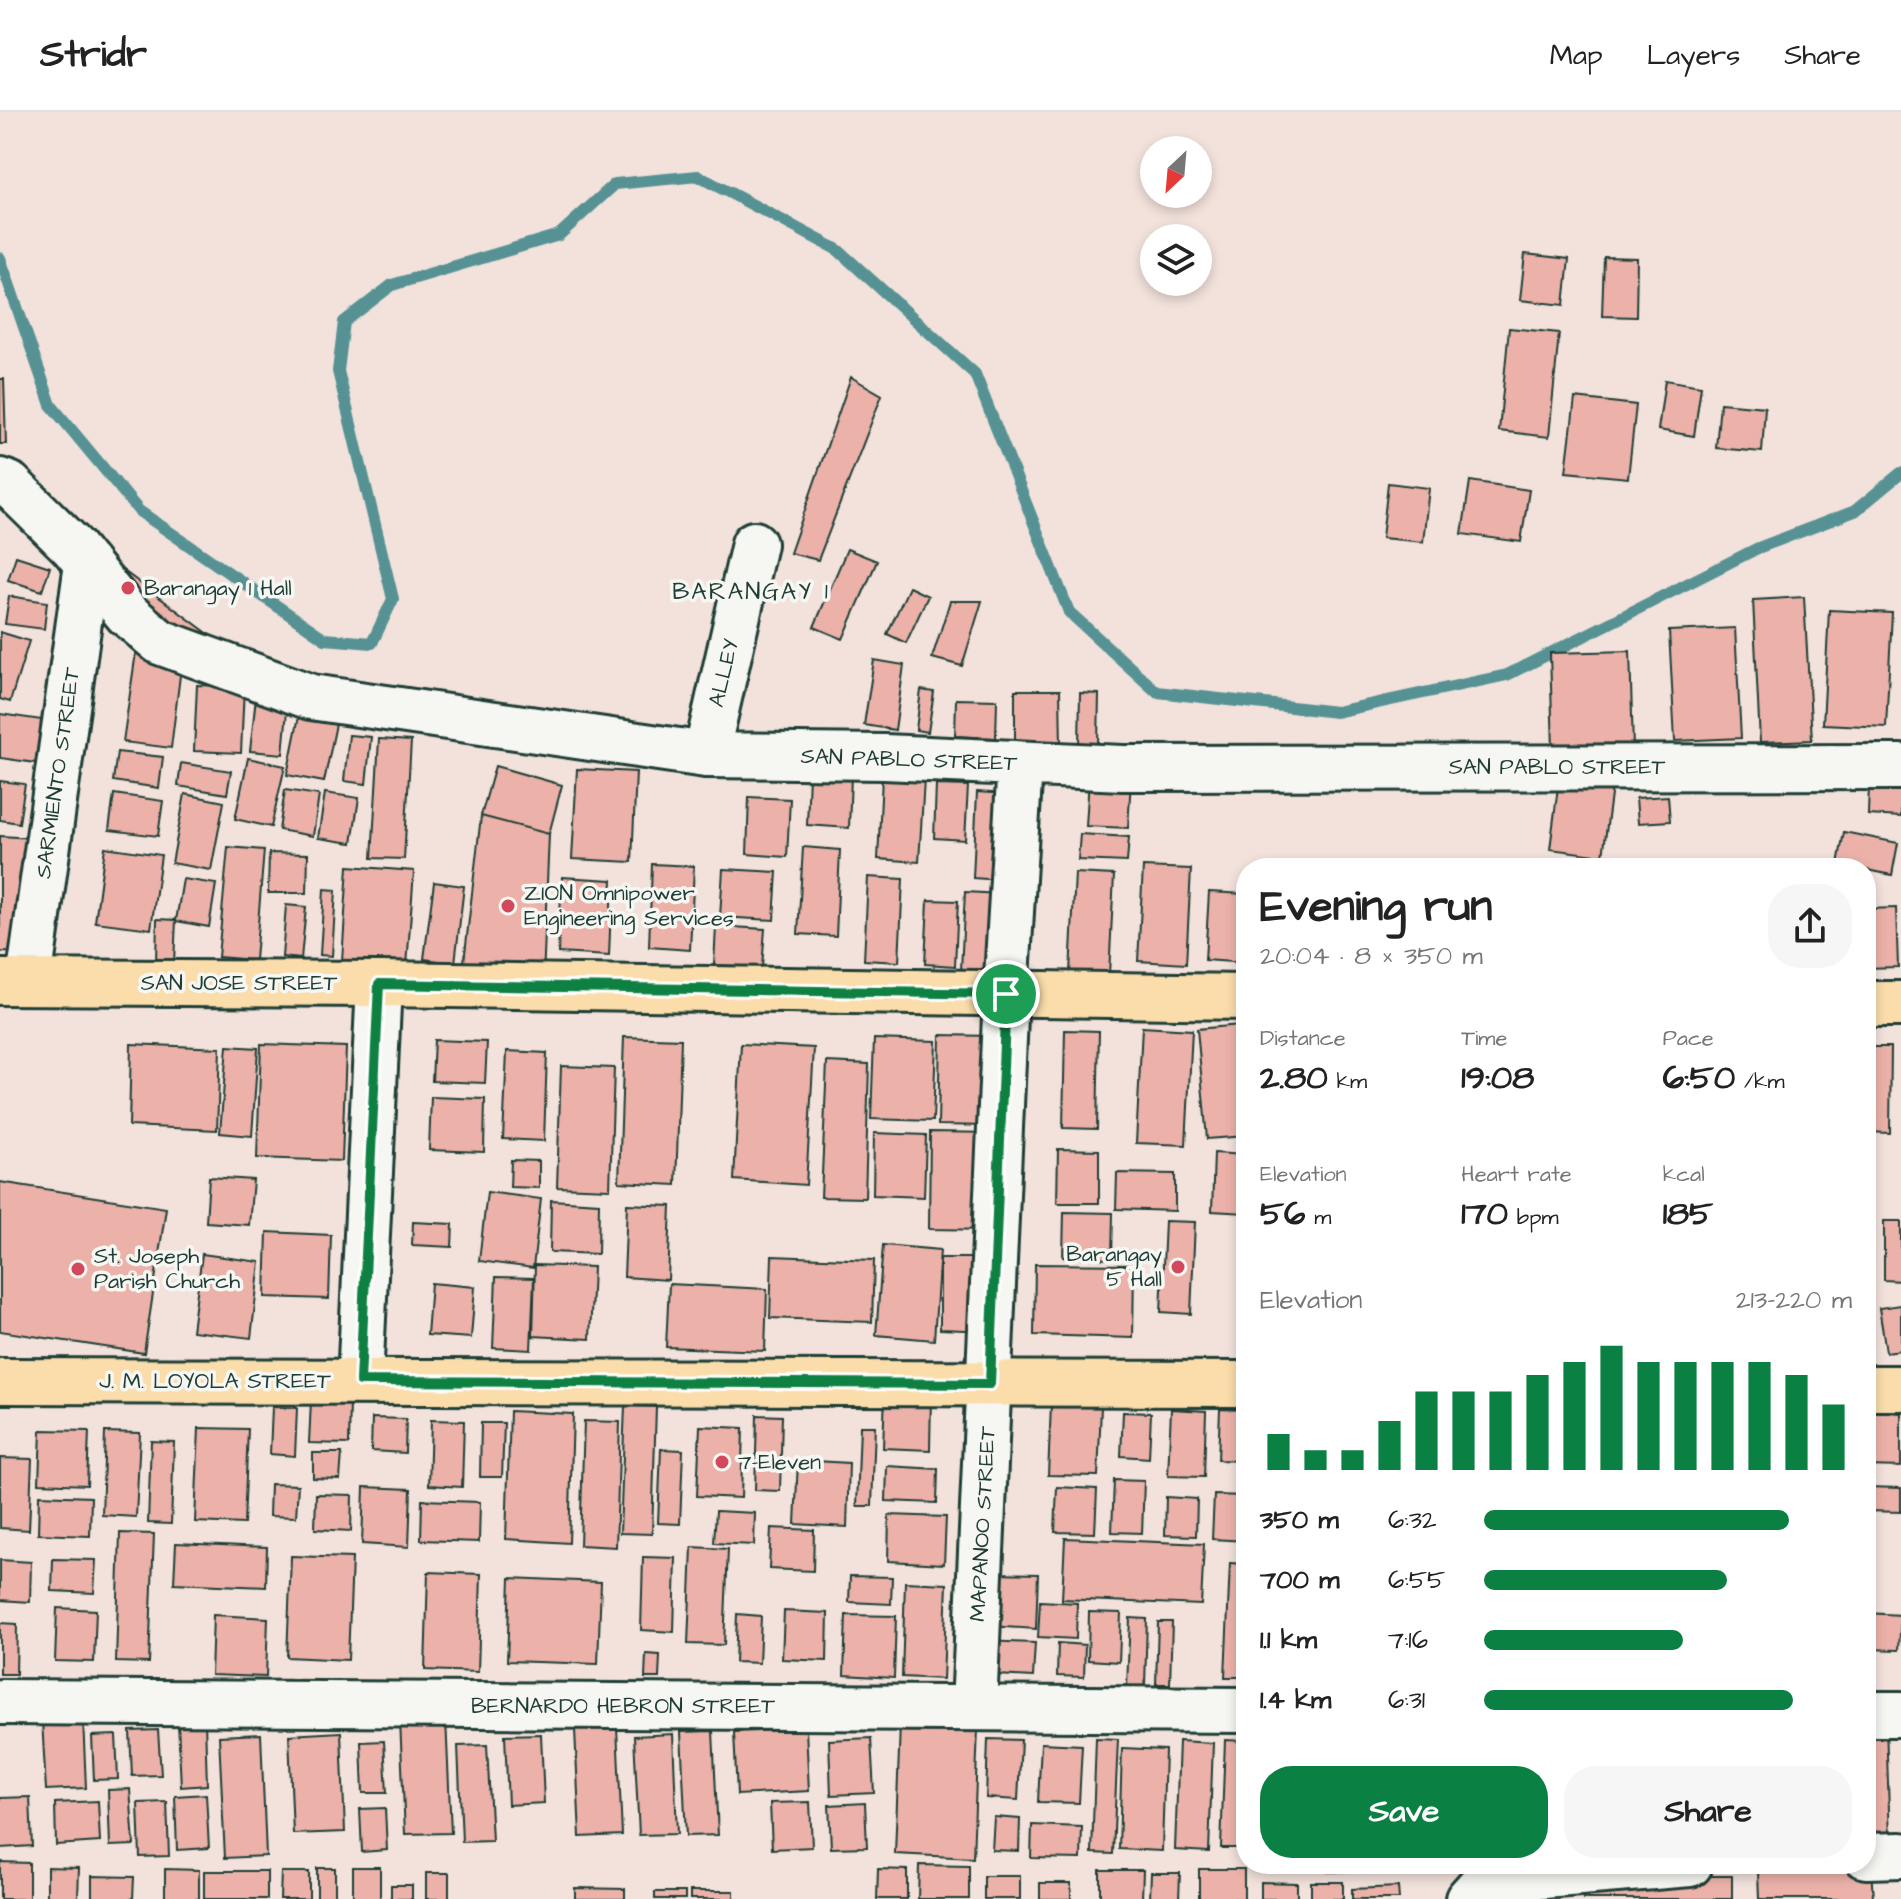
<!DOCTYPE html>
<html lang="en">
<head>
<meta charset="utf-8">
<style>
  body { margin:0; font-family:"Architects Daughter",sans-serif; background:#f6f6f6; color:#222; height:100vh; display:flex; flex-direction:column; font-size:30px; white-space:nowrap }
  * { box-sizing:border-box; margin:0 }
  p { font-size:26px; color:#767676 }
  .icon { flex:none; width:44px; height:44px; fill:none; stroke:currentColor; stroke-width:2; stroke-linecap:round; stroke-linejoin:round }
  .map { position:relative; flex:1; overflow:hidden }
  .panel { position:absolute; left:1236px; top:746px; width:640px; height:1016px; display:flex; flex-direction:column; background:#fff; border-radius:32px; box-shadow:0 4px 12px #0003 }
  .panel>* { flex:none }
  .needle { width:52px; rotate:206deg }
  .controls { position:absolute; left:1140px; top:24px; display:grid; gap:16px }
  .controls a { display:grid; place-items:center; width:72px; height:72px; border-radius:50%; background:#fff; box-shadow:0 4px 12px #0003; font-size:40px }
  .pin { position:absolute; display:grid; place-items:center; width:68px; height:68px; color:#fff; margin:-34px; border:4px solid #fff; border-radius:50%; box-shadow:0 2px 8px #0007 }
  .round { display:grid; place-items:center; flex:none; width:84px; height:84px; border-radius:32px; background:#f6f6f6 }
  .summary { display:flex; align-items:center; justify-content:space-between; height:136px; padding:0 24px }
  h1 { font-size:44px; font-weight:800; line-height:60px }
  .stats { display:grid; grid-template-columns:repeat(3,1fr); gap:12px; height:136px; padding:8px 24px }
  .stats div { display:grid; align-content:center }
  .stats b { font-size:34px; font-weight:800 }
  .stats small { font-size:22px; font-weight:400 }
  .stats p { font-size:22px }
  .chart { height:224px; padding:16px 24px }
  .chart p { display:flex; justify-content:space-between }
  .chart svg { width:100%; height:144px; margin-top:8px; stroke:#0b8043; stroke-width:6 }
  .primary-button { display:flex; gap:16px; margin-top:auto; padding:16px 24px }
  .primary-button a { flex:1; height:92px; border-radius:32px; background:#0b8043; color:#fff; font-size:32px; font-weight:800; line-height:92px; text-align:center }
  .primary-button a+a { background:#f6f6f6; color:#222 }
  ul { padding:0 24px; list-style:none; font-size:26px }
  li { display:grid; grid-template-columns:128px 96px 1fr; align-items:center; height:60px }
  li i { height:20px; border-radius:10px; background:#0b8043 }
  header { display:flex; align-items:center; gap:48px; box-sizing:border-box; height:112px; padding:0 40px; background:#fff; border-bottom:2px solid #e0e0e0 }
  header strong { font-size:38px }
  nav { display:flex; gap:44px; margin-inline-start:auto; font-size:28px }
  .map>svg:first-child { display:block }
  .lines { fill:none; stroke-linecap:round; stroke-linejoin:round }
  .stream { stroke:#569294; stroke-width:12 }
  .building { fill:#ecb2a9; stroke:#1f3d34; stroke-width:2 }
  .minor-casing { stroke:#1f3d34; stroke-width:50 }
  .major-casing { stroke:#1f3d34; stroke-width:50 }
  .minor { stroke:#f6f6f2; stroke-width:44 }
  .major { stroke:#faddab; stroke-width:44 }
  .route-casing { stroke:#fff; stroke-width:16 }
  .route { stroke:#0b8043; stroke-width:10 }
  .poi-dot { fill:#d1495b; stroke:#f6f6f2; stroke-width:3 }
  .labels { text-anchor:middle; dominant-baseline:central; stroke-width:7; stroke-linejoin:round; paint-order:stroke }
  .poi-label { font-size:22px; fill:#1f3d34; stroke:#f6f6f2; text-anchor:start }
  .street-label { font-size:22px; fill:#1f3d34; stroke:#f6f6f2 }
  .neighbourhood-label { font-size:24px; letter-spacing:2px; fill:#1f3d34; stroke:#f6f6f2 }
</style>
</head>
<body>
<header>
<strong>Stridr</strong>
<nav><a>Map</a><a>Layers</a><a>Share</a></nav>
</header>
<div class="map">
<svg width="1901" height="1787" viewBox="0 0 1901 1787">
  <rect width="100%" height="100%" fill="#f3e2dc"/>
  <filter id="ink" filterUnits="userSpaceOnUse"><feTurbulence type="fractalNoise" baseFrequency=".0125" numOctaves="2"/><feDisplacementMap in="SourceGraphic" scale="16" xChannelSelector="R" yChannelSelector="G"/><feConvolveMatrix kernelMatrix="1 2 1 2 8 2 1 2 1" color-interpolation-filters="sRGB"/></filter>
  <g filter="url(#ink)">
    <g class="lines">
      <path class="stream" d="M0,146L51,293L139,399L325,527L372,531L393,487L338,259L344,210L392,173L559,123L615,72L698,64L838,138L975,262L1069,500L1157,580L1336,600L1507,563L1758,436L1855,399L1901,361"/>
    </g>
    <path class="building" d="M1525,142L1569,147L1564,193L1520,188Z
      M1604,145L1637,146L1636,205L1602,204Z
      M1509,216L1559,221L1549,325L1499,319Z
      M851,265L882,283L818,448L790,441Z
      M0,267H4L6,332H0Z
      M1665,268L1701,274L1694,324L1658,318Z
      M1575,286L1636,293L1628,366L1566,360Z
      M1720,291L1765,295L1762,340L1716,336Z
      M1470,369L1529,378L1521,430L1462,422Z
      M1388,371L1429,376L1423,430L1382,426Z
      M847,437L877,449L843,527L814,515Z
      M16,444L50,455L42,479L8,468Z
      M105,445L210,523L200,536L96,457Z
      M909,475L928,484L906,531L887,522Z
      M9,484L47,490L44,517L5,512Z
      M1804,485L1812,628L1760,630L1753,488Z
      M950,489H982L962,554L932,546Z
      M1829,498L1892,501L1886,615L1823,612Z
      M1735,516L1741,626L1675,629L1669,519Z
      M0,520L29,529L10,590L0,587Z
      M1630,539L1633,636L1553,638L1550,541Z
      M136,540L182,547L171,636L123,630Z
      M874,548L904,553L895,618L864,613Z
      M197,573L244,575L241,641L194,639Z
      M921,578L934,580L928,620L916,618Z
      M1015,578H1060L1061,636H1015Z
      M1080,581L1099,582L1098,633H1079Z
      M256,585L288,588L283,642L250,639Z
      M956,587L997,588L996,626L955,624Z
      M0,602L49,609L43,652L0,646Z
      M299,604L336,612L324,670L287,663Z
      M349,623L371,625L366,672L344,669Z
      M379,627L411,629L404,747L372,746Z
      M117,640L163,645L159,676L113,669Z
      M248,646L285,654L271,715L235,707Z
      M181,651L231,659L227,682L178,674Z
      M495,654L562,673L549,722L481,704Z
      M577,657L636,660L632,750L572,747Z
      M809,662L851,664L849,716L807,713Z
      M882,665L924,667L919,750L878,747Z
      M1089,666L1131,668L1128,716L1086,714Z
      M1559,667L1612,675L1603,744L1550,737Z
      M0,669L25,672L19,711L0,708Z
      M1869,672L1901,675V705L1868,703Z
      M936,673L968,674L965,728L934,726Z
      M285,678L319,683L313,724L279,718Z
      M977,680L1006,682L1001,768L973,766Z
      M325,681L359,686L352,731L318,726Z
      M114,682L163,689L158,724L109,718Z
      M185,682L224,690L211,758L172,751Z
      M1668,684L1670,709L1638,711L1636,686Z
      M749,685L790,687L787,745L747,742Z
      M481,704L549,722L543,868L462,867Z
      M1844,720L1898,731L1892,763L1838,752Z
      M1080,722L1129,725L1127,750L1078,748Z
      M0,724L33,726L27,841L0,840Z
      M105,735L161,743L151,817L95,810Z
      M228,735L264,738L255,848L218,845Z
      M803,735L840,738L836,824L798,822Z
      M269,741L308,742L307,781H268Z
      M1559,748L1597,750V756H1559Z
      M652,752L694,754L690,838L649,835Z
      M348,754L414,759L407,854L342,849Z
      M1143,755L1191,757L1186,852L1138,849Z
      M723,757L777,760L774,808L720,805Z
      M1075,761L1114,763L1109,863L1070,861Z
      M562,765L612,768L609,844L558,841Z
      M868,765L903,767L899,850L864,848Z
      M183,767L216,772L209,815L176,809Z
      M434,770L464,774L455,851L424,847Z
      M324,777L336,778L332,844L320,843Z
      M965,780L1001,782L997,860L961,858Z
      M1209,780L1246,782V851L1205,848Z
      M928,788L958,789L955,854L925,852Z
      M286,793L306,795L301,847L282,845Z
      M1896,796L1898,855L1866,856V797Z
      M157,807L176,808L174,851L156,850Z
      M716,814L765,817L762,855L714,853Z
      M1239,913L1246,1024L1207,1027L1197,917Z
      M1142,915L1192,918L1186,1033L1136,1031Z
      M1065,918L1099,919L1097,1017L1063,1016Z
      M940,923L992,924L990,1014L938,1013Z
      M624,925L681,927L676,1073L619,1070Z
      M874,927L936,929L933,1009L871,1007Z
      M434,928L487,930L485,971L432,969Z
      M131,932L220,936L217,1018L129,1014Z
      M261,932L346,935L342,1049L257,1046Z
      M741,932L814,936L806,1073L734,1068Z
      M227,934L258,936L252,1024L220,1021Z
      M1866,935H1891L1890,1021L1866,1020Z
      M507,939L547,941L544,1029L503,1027Z
      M827,950L869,952L865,1086L821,1085Z
      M561,954L614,956L610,1077L557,1075Z
      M431,985L485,987L484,1040L429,1038Z
      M930,1020L995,1021L993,1118L929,1117Z
      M874,1021L926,1023L924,1085L873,1083Z
      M1058,1037L1099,1038V1091H1057Z
      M1214,1041L1246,1043V1101L1212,1099Z
      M511,1048L539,1049V1076L510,1075Z
      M1117,1061L1175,1062V1099L1116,1097Z
      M209,1065L253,1068L249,1113L206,1110Z
      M0,1070L166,1096L144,1241L0,1219Z
      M487,1080L541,1087L533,1156L479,1149Z
      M551,1088L599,1091L598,1142L550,1140Z
      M627,1092L671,1094L668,1168L624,1165Z
      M1064,1100L1113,1101L1112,1147L1063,1145Z
      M1165,1109L1195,1110L1191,1202L1161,1200Z
      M1884,1109H1901V1169L1884,1168Z
      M413,1110L453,1112L452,1135L412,1133Z
      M267,1120L331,1123L329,1187L265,1185Z
      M883,1133L940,1138L934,1228L876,1223Z
      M202,1142L260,1150L251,1226L192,1219Z
      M772,1144L874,1148L872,1210L770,1206Z
      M940,1146H991L990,1219L940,1217Z
      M1035,1152L1134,1153L1133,1226L1034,1223Z
      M535,1153L593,1155L590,1227L533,1224Z
      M496,1165L534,1166L531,1238L493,1236Z
      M431,1171L475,1175L471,1226L427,1223Z
      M669,1172L767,1177L765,1239L666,1235Z
      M1901,1193V1238L1886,1240L1879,1196Z
      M885,1281L931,1283L930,1338L883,1336Z
      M311,1289L350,1290L349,1332L309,1331Z
      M1051,1293L1101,1295L1098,1364L1048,1363Z
      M625,1294L656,1295L652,1422L620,1421Z
      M272,1295L297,1296L295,1344L270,1342Z
      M1171,1297L1206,1299L1204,1365L1168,1364Z
      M1220,1297L1244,1298L1242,1349L1218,1348Z
      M510,1299L573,1302L569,1431L506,1427Z
      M1868,1299L1901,1301V1355L1866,1354Z
      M1123,1300L1151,1301L1149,1346L1121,1344Z
      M757,1303L782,1304L780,1379L755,1378Z
      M372,1306L406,1307L405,1341L371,1339Z
      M431,1308L464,1309L462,1375L429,1373Z
      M584,1309L620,1310L616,1435L580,1433Z
      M481,1311H504L502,1365H480Z
      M700,1314L743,1316L741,1386L697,1384Z
      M860,1314H875L872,1394H857Z
      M199,1316L248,1317L244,1412L195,1410Z
      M41,1318L89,1319L87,1373L39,1371Z
      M105,1320L140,1321L136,1405L102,1403Z
      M151,1329L174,1330L171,1412L148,1411Z
      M661,1337L683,1338L680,1412L658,1411Z
      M313,1341H342L340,1367L313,1366Z
      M0,1346L32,1347L29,1418L0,1416Z
      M798,1348L849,1351L847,1415L795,1412Z
      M887,1354L938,1357L937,1391L886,1389Z
      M1114,1368L1144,1369L1142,1421L1112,1420Z
      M270,1372L298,1373L296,1405L269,1404Z
      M364,1375L411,1377L409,1435L362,1432Z
      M1057,1375L1097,1377L1095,1421L1055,1420Z
      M1866,1375L1901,1376V1400L1866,1399Z
      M316,1382L352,1383L351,1419L315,1417Z
      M39,1383L91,1385L90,1424L38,1422Z
      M1214,1383L1246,1384V1429L1212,1427Z
      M1166,1385L1197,1387L1196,1424L1165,1423Z
      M422,1388L480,1390L479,1430L421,1428Z
      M716,1399L755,1401L754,1433L714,1431Z
      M889,1403L946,1405L944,1452L888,1449Z
      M771,1416L814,1418L813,1459L769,1457Z
      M120,1421L154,1422L149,1551L116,1550Z
      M1065,1426L1204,1432L1201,1493L1062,1487Z
      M176,1431L267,1435L266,1475L174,1471Z
      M692,1435L728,1437L724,1533L688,1532Z
      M291,1444L352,1446L348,1548L287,1545Z
      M643,1445L676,1446L674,1520L641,1518Z
      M53,1447L96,1448L94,1481L52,1479Z
      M0,1448L31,1450L30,1490L0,1488Z
      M1230,1451L1246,1452V1565H1225Z
      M428,1460L481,1462L478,1560L425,1558Z
      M992,1461L1038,1462L1036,1517L990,1514Z
      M850,1464L892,1465L891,1492L849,1490Z
      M510,1466L601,1470L598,1552L507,1549Z
      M905,1470L947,1472L943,1567L902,1565Z
      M1040,1489L1077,1491L1076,1527L1038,1525Z
      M57,1496L96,1498L94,1550L55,1549Z
      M784,1499L828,1501L827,1549L782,1547Z
      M1089,1500L1121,1501L1119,1550L1088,1548Z
      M1866,1501L1901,1503L1899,1538L1866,1537Z
      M737,1502L761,1504L759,1551L735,1550Z
      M213,1503L268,1506L266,1565L211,1563Z
      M846,1503L896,1504L894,1566L844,1563Z
      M1130,1506L1147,1507L1145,1574H1127Z
      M1158,1510H1172L1170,1572H1156Z
      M0,1511L17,1512L16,1562H0Z
      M982,1529L1035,1531L1033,1565L980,1562Z
      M1058,1531L1085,1533L1084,1565L1057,1564Z
      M646,1542L660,1543L659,1566H645Z
      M83,1606L86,1676L46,1678L42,1608Z
      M446,1606L451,1721L405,1722L400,1608Z
      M205,1609L207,1673L181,1675L178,1611Z
      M900,1613L978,1616L973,1746L895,1742Z
      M1866,1614H1886L1890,1728L1866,1729Z
      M617,1615L622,1723L580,1725L575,1617Z
      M806,1617L809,1679L737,1683L734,1620Z
      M158,1618L161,1663L132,1664L130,1619Z
      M713,1619L718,1723L686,1724L681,1620Z
      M341,1620L345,1720L293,1722L289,1623Z
      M261,1622L266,1744L225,1746L219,1624Z
      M541,1622L544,1691L508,1693L505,1623Z
      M673,1622L677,1722L639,1723L634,1624Z
      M116,1623L118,1667L94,1668L92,1624Z
      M871,1626L874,1681L831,1683L829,1628Z
      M1096,1626L1118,1627L1113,1742L1092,1741Z
      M988,1627L1021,1628L1018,1688L986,1686Z
      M1225,1628L1246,1629V1736H1221Z
      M384,1629L387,1681H363L361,1630Z
      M1179,1629L1213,1631L1209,1740L1175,1738Z
      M1041,1631L1082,1633L1079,1691L1038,1690Z
      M487,1633L492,1729L462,1730L458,1634Z
      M1122,1636L1165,1638L1162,1739L1119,1737Z
      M130,1677L134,1733L110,1734L108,1678Z
      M206,1682L209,1736L177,1738L175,1684Z
      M30,1685L32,1734L0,1736V1686Z
      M98,1689L100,1730L56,1733L55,1691Z
      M167,1690L169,1744L140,1745L138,1691Z
      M810,1690L812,1735L772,1737L770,1691Z
      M865,1691L867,1735L831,1736L829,1693Z
      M385,1696L387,1738L362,1740L360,1697Z
      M994,1705L1020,1707L1019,1739L992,1738Z
      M1032,1713L1082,1715L1081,1747L1031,1746Z
      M0,1750L29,1751V1787H0Z
      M1328,1752H1382V1758L1328,1760Z
      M919,1753L969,1754V1787H918Z
      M47,1755L79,1756L78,1787H47Z
      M353,1755H380V1787H353Z
      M1871,1755L1873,1787H1759L1758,1760Z
      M317,1756H335V1787H317Z
      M165,1757L199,1758V1787H165Z
      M878,1757L907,1758V1787H877Z
      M1199,1757H1244V1787L1199,1786Z
      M1100,1758H1143L1142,1787L1100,1786Z
      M204,1759H267V1787H204Z
      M281,1760H309V1787H280Z
      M426,1761H449V1787H426Z
      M1151,1761H1180L1179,1787H1150Z
      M92,1764L134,1765L133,1787H92Z
      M984,1764H1020V1787H984Z
      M1582,1764H1732V1787H1583Z
      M1261,1770L1297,1771V1787H1261Z
      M1311,1770H1343V1787H1311Z
      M1040,1771H1071V1787H1040Z
      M391,1773H412V1787H391Z
      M1398,1775L1399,1787H1352V1777Z
      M575,1776L625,1777V1787H575Z
      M690,1779H734V1787H690Z
      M655,1780H685V1787H655Z"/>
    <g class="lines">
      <defs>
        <path id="minor" d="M0,369L9,372L73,435L127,502L160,530L311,585L706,643L884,645L1123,656L1901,655
          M706,643L754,432
          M29,869L87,452
          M360,1269L379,872
          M0,1590L1246,1598
          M974,1596L1006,882L1020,652
          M1866,1602H1901
          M1866,1744L1901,1743
          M1468,1787L1484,1769L1690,1752"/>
        <path id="major" d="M0,870L379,872L1246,885
          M1866,892H1901
          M0,1269L1246,1272
          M1866,1276H1901"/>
      </defs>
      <use href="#minor" class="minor-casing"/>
      <use href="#major" class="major-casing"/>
      <use href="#minor" class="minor"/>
      <use href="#major" class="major"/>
    </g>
  </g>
  <g class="lines" filter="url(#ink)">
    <defs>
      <path id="route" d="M379,872L1006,882L990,1272L360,1269Z"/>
    </defs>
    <use href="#route" class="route-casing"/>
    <use href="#route" class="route"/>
  </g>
  <g class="poi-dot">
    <circle cx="128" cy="476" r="8"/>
    <circle cx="508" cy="794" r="8"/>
    <circle cx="1178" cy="1155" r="8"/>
    <circle cx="78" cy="1157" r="8"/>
    <circle cx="722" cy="1350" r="8"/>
  </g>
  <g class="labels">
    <g class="poi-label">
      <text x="144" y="476">Barangay 1 Hall</text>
      <text x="524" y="781">ZION Omnipower<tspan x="524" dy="25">Engineering Services</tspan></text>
      <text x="1162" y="1142" text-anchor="end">Barangay<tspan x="1162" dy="25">5 Hall</tspan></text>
      <text x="94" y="1144">St. Joseph<tspan x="94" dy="25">Parish Church</tspan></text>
      <text x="738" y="1350">7-Eleven</text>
    </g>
    <g class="street-label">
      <text transform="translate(724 561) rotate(-77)">ALLEY</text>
      <text transform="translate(909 648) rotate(2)">SAN PABLO STREET</text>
      <text x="1557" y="655">SAN PABLO STREET</text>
      <text transform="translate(58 661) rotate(-82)">SARMIENTO STREET</text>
      <text x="239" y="871">SAN JOSE STREET</text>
      <text x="215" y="1269">J. M. LOYOLA STREET</text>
      <text transform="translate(983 1412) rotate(-87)">MAPANOO STREET</text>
      <text x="623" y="1594">BERNARDO HEBRON STREET</text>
    </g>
    <g class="neighbourhood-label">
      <text x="751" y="480">BARANGAY 1</text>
    </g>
  </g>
</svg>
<div class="controls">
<a><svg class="needle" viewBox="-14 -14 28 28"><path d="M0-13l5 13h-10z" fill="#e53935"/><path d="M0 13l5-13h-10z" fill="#767676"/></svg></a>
<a><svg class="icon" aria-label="layers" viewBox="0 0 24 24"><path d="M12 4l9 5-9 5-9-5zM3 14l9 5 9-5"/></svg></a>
</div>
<div class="pin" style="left:1006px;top:882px;background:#1e9e55"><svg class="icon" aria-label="arrive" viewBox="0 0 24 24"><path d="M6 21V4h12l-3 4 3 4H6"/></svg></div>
<section class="panel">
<div class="summary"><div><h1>Evening run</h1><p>20:04 · 8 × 350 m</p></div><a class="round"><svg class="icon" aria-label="share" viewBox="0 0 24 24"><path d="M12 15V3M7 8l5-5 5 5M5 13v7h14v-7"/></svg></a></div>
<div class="stats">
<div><p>Distance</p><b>2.80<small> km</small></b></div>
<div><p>Time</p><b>19:08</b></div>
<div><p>Pace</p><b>6:50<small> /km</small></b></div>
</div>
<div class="stats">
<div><p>Elevation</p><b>56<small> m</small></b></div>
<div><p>Heart rate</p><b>170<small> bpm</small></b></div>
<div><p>kcal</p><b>185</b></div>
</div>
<div class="chart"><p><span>Elevation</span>213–220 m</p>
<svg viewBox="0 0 160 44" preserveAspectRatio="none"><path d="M5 44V33M15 44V38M25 44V38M35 44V29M45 44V20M55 44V20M65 44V20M75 44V15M85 44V11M95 44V6M105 44V11M115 44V11M125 44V11M135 44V11M145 44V15M155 44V24"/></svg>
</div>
<ul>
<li><b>350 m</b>6:32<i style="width:83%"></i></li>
<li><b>700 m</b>6:55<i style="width:66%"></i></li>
<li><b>1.1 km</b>7:16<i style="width:54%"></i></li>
<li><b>1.4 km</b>6:31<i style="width:84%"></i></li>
</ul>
<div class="primary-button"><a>Save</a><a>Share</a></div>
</section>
</div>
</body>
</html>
